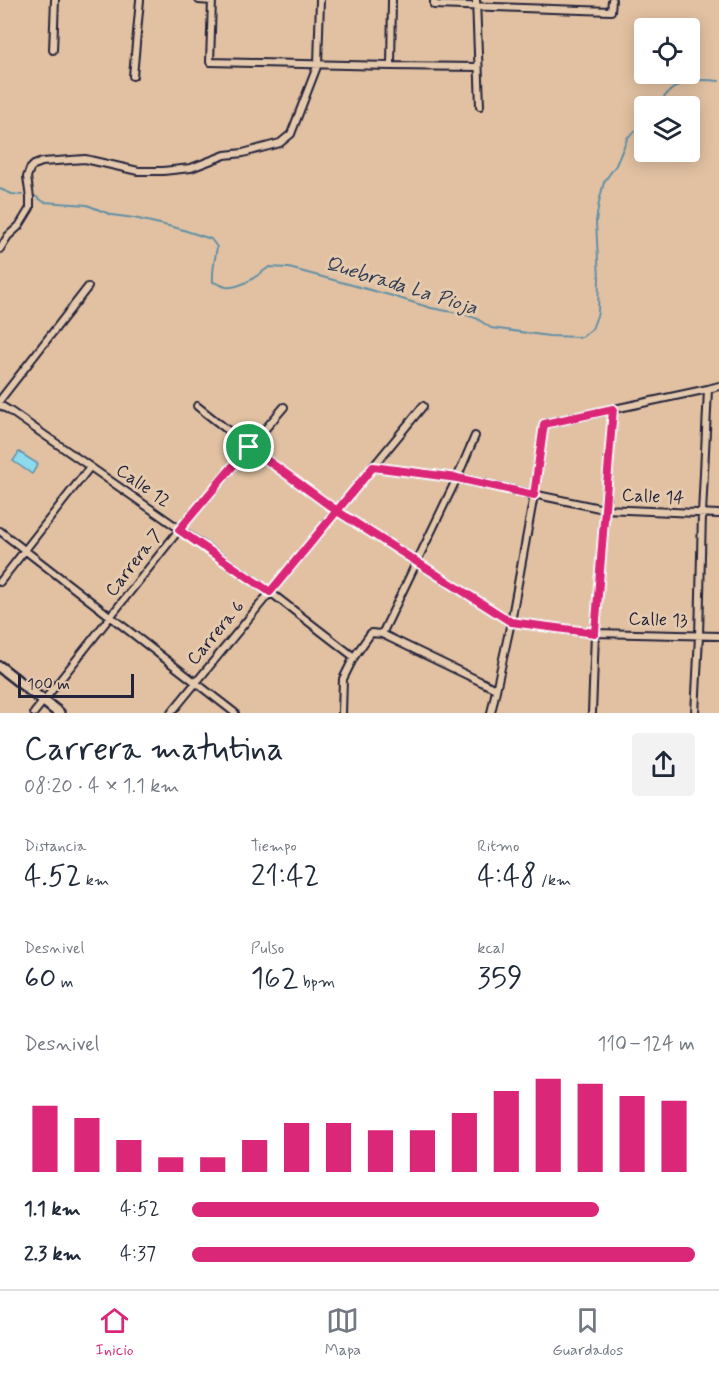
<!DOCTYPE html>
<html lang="es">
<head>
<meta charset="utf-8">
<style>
  body { margin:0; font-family:Mynerve,sans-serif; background:#f2f2f3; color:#1f2937; height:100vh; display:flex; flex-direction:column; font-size:22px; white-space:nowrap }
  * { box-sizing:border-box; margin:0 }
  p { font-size:20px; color:#747a83 }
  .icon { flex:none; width:33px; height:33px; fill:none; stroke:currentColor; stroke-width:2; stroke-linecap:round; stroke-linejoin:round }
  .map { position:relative; height:713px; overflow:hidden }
  .details { display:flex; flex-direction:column; background:#fff; flex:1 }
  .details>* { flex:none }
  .tools { position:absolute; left:634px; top:18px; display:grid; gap:12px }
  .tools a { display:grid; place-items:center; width:66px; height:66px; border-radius:6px; background:#fff; box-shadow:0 3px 15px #0003; font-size:30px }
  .scale { position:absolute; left:18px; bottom:15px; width:116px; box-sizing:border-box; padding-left:6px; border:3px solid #22223b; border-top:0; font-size:16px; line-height:21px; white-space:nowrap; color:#22223b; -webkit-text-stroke:4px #e5c9ac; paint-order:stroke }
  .pin { position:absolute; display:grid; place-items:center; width:51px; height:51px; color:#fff; margin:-26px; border:3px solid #fff; border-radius:50%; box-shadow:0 2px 6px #0007 }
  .round { display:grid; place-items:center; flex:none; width:63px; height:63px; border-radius:6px; background:#f2f2f3 }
  .summary { display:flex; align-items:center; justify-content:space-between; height:102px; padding:0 24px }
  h1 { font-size:33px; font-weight:600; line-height:45px }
  .figures { display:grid; grid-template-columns:repeat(3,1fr); gap:9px; height:102px; padding:6px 24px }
  .figures div { display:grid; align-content:center }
  .figures b { font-size:30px; font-weight:600 }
  .figures small { font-size:16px; font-weight:400 }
  .figures p { font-size:16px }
  .chart { height:168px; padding:12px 24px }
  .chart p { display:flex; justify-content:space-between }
  .chart svg { width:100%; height:108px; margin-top:6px; stroke:#db2777; stroke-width:6 }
  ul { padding:0 24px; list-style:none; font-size:20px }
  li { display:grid; grid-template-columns:96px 72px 1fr; align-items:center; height:45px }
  li i { height:15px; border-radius:8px; background:#db2777 }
  .tabs { display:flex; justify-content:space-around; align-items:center; height:84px; border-top:2px solid #e0e1e3; background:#fff; font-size:16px; color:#747a83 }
  .tabs a { display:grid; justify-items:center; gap:3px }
  .tabs .selected { color:#db2777 }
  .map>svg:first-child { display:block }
  .water { fill:#8ddaed; stroke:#6290a6; stroke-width:1.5 }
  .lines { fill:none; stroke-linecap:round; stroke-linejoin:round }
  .stream { stroke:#6290a6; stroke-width:2 }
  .minor-casing { stroke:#22223b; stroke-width:10 }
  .secondary-casing { stroke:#22223b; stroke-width:14 }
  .minor { stroke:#e5c9ac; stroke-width:6 }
  .secondary { stroke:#e5c9ac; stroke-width:9 }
  .route-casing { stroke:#fff; stroke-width:12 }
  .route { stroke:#db2777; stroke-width:8 }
  .labels { text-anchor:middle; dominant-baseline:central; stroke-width:6; stroke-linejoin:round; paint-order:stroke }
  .street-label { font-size:18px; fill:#22223b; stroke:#e5c9ac }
  .water-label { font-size:20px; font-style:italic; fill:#323e56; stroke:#e5c9ac }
</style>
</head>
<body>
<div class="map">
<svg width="719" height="713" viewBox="0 0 719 713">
  <rect width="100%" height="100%" fill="#e2c1a2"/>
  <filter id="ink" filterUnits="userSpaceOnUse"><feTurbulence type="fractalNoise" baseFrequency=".0167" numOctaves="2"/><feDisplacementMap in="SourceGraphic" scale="12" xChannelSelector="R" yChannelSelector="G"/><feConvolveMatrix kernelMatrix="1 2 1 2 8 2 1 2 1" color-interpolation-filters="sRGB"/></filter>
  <g filter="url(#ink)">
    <path class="water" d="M19,452L38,464L32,474L13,461Z"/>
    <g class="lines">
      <path class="stream" d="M658,106C661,102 664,97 667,94C680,79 701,79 719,81
        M0,189L12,194L22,195
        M35,196L44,202L87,205L112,215L134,218L177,228L211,239L217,247C215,259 212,270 213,282C217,283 222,286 226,287C241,289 258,275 269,267L289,268L389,295L431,308L463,314L476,318L491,328L549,336L582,337L592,329L598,313L599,278L596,222L599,202L604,182L616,165L628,137L645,124"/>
      <defs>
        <path id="minor" d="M199,0L212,1
          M212,0L210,62L391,66L478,67
          M434,0V5L611,11L612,0
          M476,0L480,106
          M53,50L55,0
          M391,66L392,0
          M133,76L140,0
          M0,249L8,236L19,226L30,208V198L27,177L30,169L34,165L42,162L85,159L138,171H163L191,168L225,155L243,153L280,143L291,134L318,64L320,0
          M0,400L88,287
          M0,405L10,411L270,592L354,657
          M197,406L249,447L337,511L511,622L595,633L719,636
          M373,467L457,478L604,509L719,514
          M0,531L235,713
          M0,582L90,467
          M382,634L457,478L475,436
          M34,713L179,530L284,407
          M171,713L423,406
          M342,713L343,679L354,657L371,633L382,634L496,689
          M491,713L511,622L534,495L544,424L708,389L719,386
          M592,713L595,633L613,409
          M695,713L699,636L702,514L708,389"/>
        <path id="secondary" d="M0,667L59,713"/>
      </defs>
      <use href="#minor" class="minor-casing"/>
      <use href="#secondary" class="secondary-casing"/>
      <use href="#minor" class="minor"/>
      <use href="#secondary" class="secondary"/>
    </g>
  </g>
  <g class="lines" filter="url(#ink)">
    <defs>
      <path id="route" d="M249,447L337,511L511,622L595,633L613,409L544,424L534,495L457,478L373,467L270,592L179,530L249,447"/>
    </defs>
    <use href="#route" class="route-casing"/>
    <use href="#route" class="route"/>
  </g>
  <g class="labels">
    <g class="street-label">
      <text transform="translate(143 486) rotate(35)">Calle 12</text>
      <text transform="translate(653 497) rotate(3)">Calle 14</text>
      <text transform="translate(134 563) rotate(-52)">Carrera 7</text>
      <text transform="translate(658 620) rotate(2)">Calle 13</text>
      <text transform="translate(216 633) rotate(-50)">Carrera 6</text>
    </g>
    <g class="water-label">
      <text transform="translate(401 286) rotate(17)">Quebrada La Pioja</text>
    </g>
  </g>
</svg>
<div class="tools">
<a><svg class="icon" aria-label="locate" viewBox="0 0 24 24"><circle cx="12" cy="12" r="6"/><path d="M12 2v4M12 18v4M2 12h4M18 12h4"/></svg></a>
<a><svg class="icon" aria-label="layers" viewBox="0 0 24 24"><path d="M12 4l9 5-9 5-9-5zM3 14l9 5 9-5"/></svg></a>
</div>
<div class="scale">100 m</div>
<div class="pin" style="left:249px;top:447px;background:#1e9e55"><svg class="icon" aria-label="arrive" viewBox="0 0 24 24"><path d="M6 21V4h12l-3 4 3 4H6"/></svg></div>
</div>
<section class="details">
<div class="summary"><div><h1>Carrera matutina</h1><p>08:20 · 4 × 1.1 km</p></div><a class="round"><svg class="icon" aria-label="share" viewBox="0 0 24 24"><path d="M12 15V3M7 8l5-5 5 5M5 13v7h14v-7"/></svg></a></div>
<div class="figures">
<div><p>Distancia</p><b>4.52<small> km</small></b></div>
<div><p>Tiempo</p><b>21:42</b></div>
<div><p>Ritmo</p><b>4:48<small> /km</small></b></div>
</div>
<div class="figures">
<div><p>Desnivel</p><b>60<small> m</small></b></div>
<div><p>Pulso</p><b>162<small> bpm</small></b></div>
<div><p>kcal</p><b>359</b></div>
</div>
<div class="chart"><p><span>Desnivel</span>110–124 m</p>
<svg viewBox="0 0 160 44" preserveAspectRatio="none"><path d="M5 44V17M15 44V22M25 44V31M35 44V38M45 44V38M55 44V31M65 44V24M75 44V24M85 44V27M95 44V27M105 44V20M115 44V11M125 44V6M135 44V8M145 44V13M155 44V15"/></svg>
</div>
<ul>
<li><b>1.1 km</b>4:52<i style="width:81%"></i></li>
<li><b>2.3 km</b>4:37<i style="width:100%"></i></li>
</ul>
</section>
<nav class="tabs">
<a class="selected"><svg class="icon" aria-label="home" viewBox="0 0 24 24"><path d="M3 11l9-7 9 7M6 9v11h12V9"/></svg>Inicio</a>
<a><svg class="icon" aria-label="map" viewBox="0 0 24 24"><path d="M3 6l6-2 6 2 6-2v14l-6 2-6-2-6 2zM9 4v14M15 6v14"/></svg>Mapa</a>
<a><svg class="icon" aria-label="saved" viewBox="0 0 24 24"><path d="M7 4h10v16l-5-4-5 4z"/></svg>Guardados</a>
</nav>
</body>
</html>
